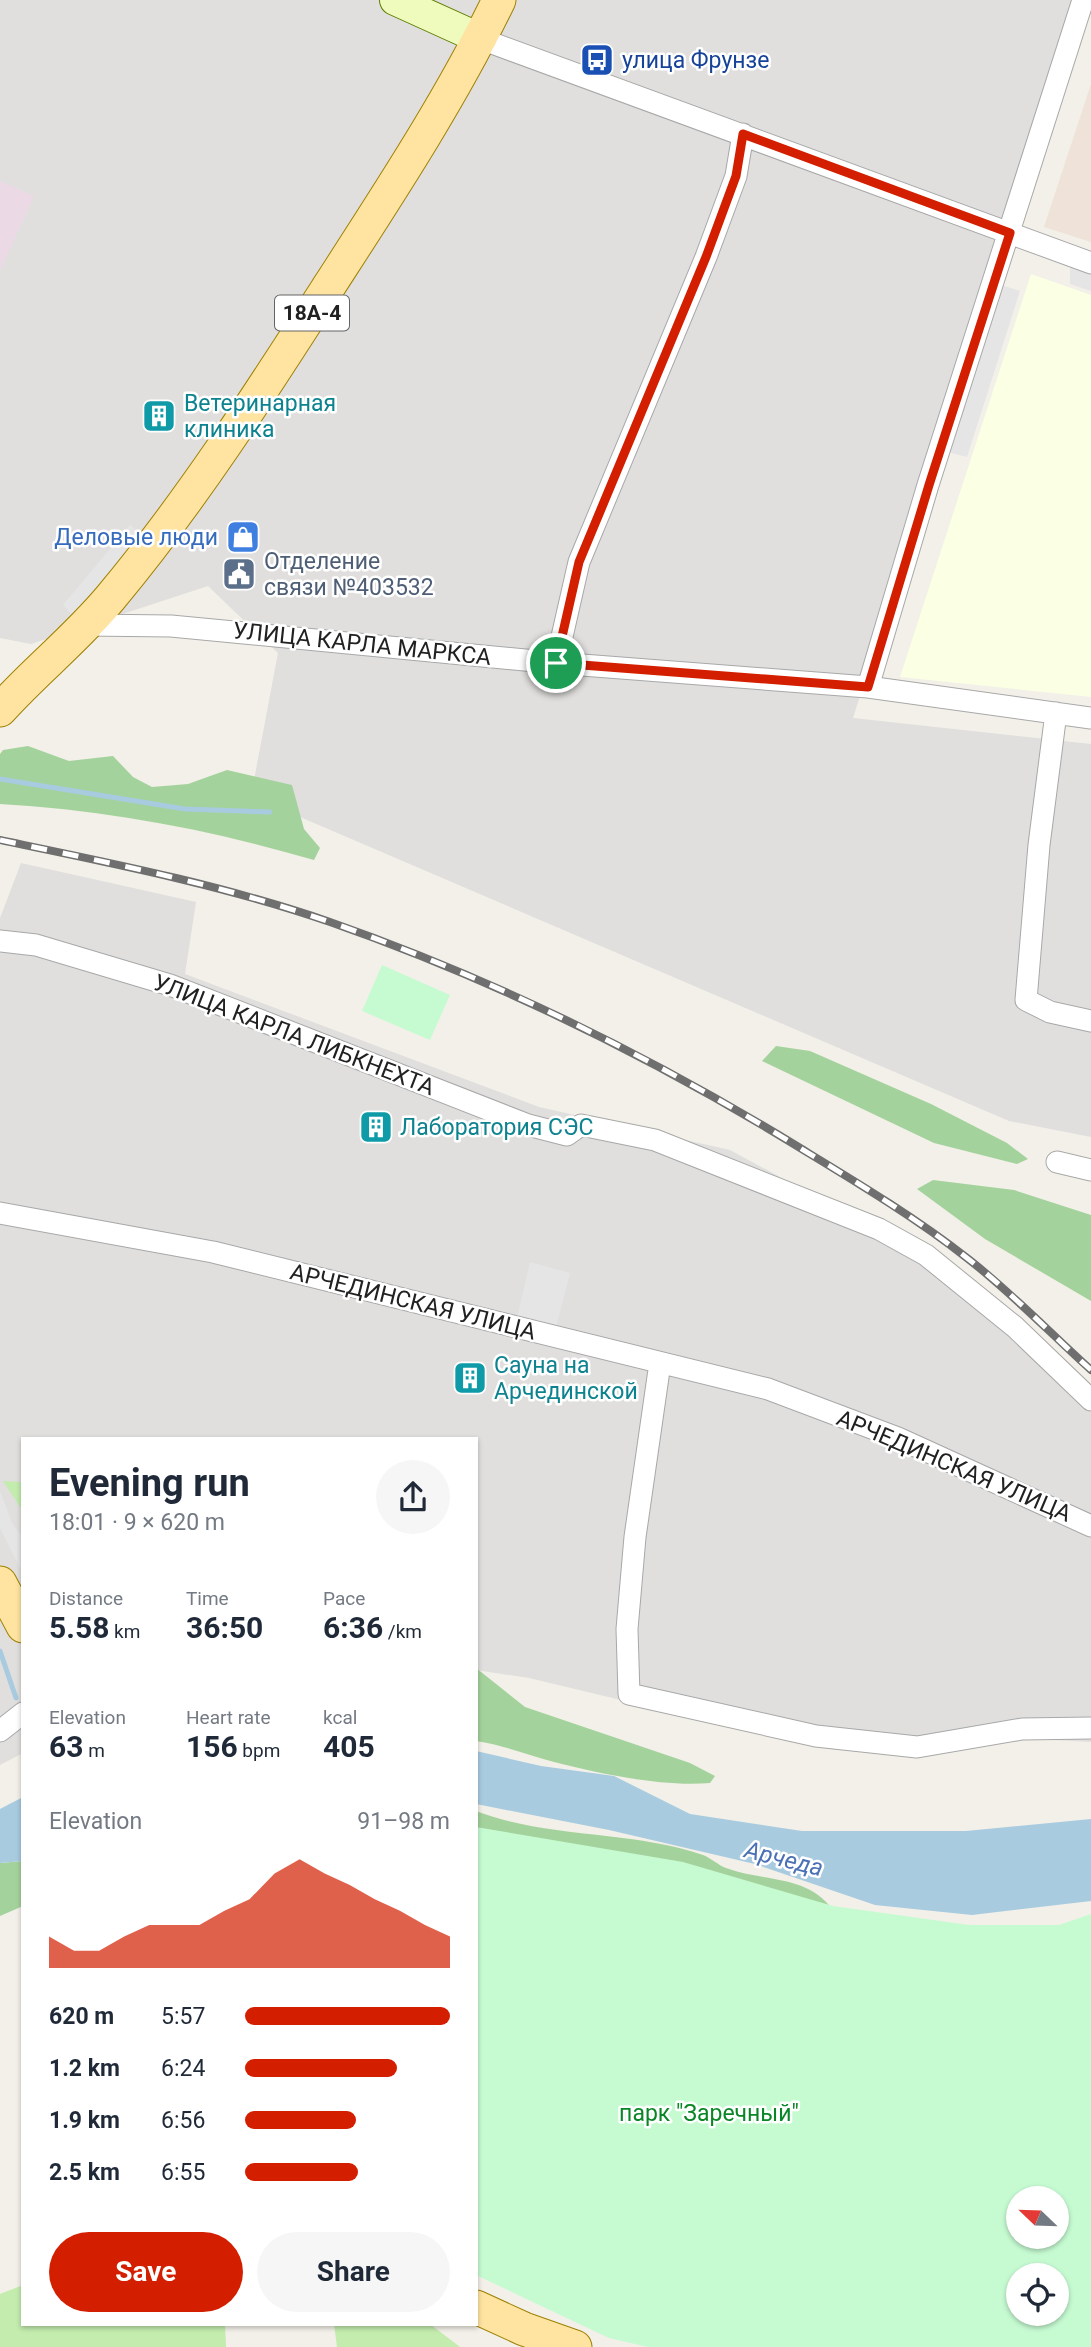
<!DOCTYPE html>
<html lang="en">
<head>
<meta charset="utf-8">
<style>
  body { margin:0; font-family:Roboto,sans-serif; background:#f6f6f7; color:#1f2937; height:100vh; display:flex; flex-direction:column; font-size:26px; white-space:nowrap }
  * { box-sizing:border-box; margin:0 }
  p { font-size:23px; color:#747a83 }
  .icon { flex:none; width:38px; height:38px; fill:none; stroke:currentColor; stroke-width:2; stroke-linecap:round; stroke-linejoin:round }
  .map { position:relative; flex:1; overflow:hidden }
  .sheet { position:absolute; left:21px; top:1437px; width:457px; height:889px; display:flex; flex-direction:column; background:#fff; border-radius:0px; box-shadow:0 2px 5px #0004 }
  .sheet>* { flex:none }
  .needle { width:46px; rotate:293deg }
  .tools { position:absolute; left:1006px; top:2186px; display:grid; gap:14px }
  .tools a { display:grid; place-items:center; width:63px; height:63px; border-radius:50%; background:#fff; box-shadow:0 2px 5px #0004; font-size:35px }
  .pin { position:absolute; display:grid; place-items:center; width:60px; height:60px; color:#fff; margin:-30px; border:4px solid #fff; border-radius:50%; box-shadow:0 2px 7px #0007 }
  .round { display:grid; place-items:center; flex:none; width:74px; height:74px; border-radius:37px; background:#f6f6f7 }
  .summary { display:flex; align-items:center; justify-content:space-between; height:119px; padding:0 28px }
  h1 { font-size:38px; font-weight:700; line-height:52px }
  .metrics { display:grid; grid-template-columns:repeat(3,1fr); gap:10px; height:119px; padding:7px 28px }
  .metrics div { display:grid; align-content:center }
  .metrics b { font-size:30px; font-weight:700 }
  .metrics small { font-size:19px; font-weight:400 }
  .metrics p { font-size:19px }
  .chart { height:196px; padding:14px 28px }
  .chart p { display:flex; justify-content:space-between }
  .chart svg { width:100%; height:126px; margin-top:7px; fill:#d31f00; opacity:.7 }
  .cta { display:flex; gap:14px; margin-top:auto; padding:14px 28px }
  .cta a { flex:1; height:80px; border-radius:42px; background:#d31f00; color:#fff; font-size:28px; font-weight:700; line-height:80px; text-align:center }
  .cta a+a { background:#f6f6f7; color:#1f2937 }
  ul { padding:0 28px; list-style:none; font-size:23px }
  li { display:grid; grid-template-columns:112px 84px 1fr; align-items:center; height:52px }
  li i { height:18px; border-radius:9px; background:#d31f00 }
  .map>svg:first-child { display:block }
  .residential { fill:#e0dfde }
  .industrial { fill:#ebdae5 }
  .education { fill:#fbffe4 }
  .military { fill:#efe2d8 }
  .grass { fill:#c3ecae }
  .forest { fill:#a4d29c }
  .park { fill:#c6fbd2; fill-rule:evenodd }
  .parking { fill:#e5e5e5 }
  .water { fill:#a8cbe0 }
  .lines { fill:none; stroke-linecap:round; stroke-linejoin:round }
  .stream { stroke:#a8cbe0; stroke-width:5 }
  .street-casing { stroke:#a8a8a8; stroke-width:23 }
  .secondary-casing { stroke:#5f7f02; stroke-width:32 }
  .primary-casing { stroke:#9f8100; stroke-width:35 }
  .street { stroke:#fff; stroke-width:21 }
  .secondary { stroke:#effbbd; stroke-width:30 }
  .primary { stroke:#fee3a1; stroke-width:33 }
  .rail-casing { stroke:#6f6f6f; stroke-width:8 }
  .rail { stroke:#fff; stroke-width:5; stroke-dasharray:16; stroke-linecap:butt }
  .route-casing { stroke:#fff; stroke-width:14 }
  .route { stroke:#d31f00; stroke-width:9 }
  .labels { text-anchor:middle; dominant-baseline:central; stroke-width:5; stroke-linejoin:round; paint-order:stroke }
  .shield { fill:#fff; stroke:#646464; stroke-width:2 }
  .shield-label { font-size:21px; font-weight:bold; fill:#212121 }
  .transit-label { font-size:23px; fill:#164399; stroke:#fff; text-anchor:start }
  .culture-label { font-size:23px; fill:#0d838f; stroke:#fff; text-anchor:start }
  .shop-label { font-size:23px; fill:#366cbe; stroke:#fff; text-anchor:end }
  .service-label { font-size:23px; fill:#4e5e75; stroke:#fff; text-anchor:start }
  .street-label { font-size:23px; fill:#212121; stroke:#fff }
  .park-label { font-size:23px; fill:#098626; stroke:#fff }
  .water-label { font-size:24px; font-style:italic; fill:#4a70b5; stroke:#fff }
</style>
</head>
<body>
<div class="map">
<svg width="1091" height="2347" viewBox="0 0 1091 2347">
  <rect width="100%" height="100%" fill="#f2f0e8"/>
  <path class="residential" d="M0,0H1080L853,718L1091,744V1137L1009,1121L251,796L278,653L208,586L31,644L0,638Z
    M21,863L196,902L185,974L539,1107L730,1150L920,1253L1091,1408V1742L998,1737H775L529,1678L476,1670V1438H23V1753L0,1765V918Z"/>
  <path class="industrial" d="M0,181L34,196L0,271Z"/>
  <path class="education" d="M1031,274L1091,295V697L900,677Z"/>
  <path class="military" d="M1091,84V242L1044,227Z"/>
  <path class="grass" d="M3,1481L23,1482V1511L22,1510Z
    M23,2285V2324H225L226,2347H0V2294Z
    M334,2324H430L460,2347H337Z"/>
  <path class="forest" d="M28,746L69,761L113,756L133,777L152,787L188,784L227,770L292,785L304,829L320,848L314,860C212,830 106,810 0,804V754L3,750Z
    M776,1046L810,1051L931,1104L1007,1143L1028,1159L1017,1164L934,1143L762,1061Z
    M933,1180L1014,1190L1091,1215V1301L985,1239L917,1189Z
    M476,1668L525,1707L690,1763L715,1776L710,1783C662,1787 601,1774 554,1762C528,1755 503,1745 476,1741Z
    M476,1811C549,1839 630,1830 703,1855C711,1858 718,1865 726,1868C763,1882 807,1874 833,1910L534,1852L476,1828Z
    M23,1861V1906L0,1916V1863Z"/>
  <path class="park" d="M382,965L450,995L430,1040L362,1011Z
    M476,1827L683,1862L833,1906L969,1925H1059L1091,1914V2347H648L609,2338L476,2275ZM1057,2198V2236H1018V2198ZM1057,2275V2314H1018V2275Z"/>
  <path class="parking" d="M1070,260L1091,268V291L1070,284Z
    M998,284L1020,291L967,457L944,451Z
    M130,525L145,538L76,619L63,605Z
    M530,1262L570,1273L554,1335L515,1326Z
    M0,1491L12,1523L23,1538V1574L0,1528Z"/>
  <path class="water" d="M476,1751L541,1766L614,1776L690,1814L802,1831H966L1091,1819V1901L972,1915L875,1905L755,1864L609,1830L476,1804Z
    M23,1797V1861L0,1863V1809Z"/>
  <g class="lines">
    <path class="stream" d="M0,779L185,809L270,812
      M0,1651L16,1698"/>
    <defs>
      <path id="street" d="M481,39L1091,263
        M86,625L171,626L556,663L868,687L1091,718
        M556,663L579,562L706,257L736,176L743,134
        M868,687L928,485L1083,0
        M1056,713L1039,845L1026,1000L1050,1012L1091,1021
        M0,941L36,945L170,985L528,1125L567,1135L581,1125L655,1140L879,1229L926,1255L1015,1327L1091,1400
        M1057,1162L1091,1170
        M0,1213L213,1252L768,1389L898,1438L1091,1526
        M660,1363L635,1537L627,1629L629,1694L816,1736L917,1747L1022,1729L1091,1728
        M0,1731L23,1713"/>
      <path id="secondary" d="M395,0L481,39"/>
      <path id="primary" d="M0,710C35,671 77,638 111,597C192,500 261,392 329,286C389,193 451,99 499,0
        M0,1583L23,1626
        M476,2307L524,2329L575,2347"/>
    </defs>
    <use href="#street" class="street-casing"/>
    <use href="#secondary" class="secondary-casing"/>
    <use href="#primary" class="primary-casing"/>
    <use href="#street" class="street"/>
    <use href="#secondary" class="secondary"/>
    <use href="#primary" class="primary"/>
    <defs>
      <path id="rail" d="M0,840C111,863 223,885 330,922C493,979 644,1053 792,1143C851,1179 912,1215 967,1258C1011,1292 1050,1333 1091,1370"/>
    </defs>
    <use href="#rail" class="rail-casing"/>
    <use href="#rail" class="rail"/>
  </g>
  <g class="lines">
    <defs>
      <path id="route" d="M743,134L1010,233L929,485L868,687L556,663L579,562L706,257L736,176Z"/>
    </defs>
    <use href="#route" class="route-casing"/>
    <use href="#route" class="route"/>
  </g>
  <defs>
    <symbol id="bus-square" viewBox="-11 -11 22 22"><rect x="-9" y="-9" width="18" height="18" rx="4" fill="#1a4fb4" stroke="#fff"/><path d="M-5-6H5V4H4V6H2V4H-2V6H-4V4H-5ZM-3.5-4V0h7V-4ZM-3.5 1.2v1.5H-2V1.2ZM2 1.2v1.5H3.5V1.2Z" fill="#fff"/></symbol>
    <symbol id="building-square" viewBox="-11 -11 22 22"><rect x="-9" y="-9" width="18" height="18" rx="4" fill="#0f9aa8" stroke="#fff"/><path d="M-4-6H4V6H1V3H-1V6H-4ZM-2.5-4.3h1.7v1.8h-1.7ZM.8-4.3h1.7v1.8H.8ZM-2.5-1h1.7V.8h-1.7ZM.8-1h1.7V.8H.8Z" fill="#fff"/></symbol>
    <symbol id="shop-square" viewBox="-11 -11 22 22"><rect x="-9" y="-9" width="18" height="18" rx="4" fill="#3f7fe0" stroke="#fff"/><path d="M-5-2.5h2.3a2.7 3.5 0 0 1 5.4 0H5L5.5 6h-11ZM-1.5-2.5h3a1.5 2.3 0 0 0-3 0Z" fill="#fff"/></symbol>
    <symbol id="civic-square" viewBox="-11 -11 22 22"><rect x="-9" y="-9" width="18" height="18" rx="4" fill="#5c6f8a" stroke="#fff"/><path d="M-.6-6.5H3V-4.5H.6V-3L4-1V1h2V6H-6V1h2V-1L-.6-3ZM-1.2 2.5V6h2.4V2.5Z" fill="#fff"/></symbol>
  </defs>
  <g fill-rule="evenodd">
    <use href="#bus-square" x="578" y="41" width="38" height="38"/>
    <use href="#building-square" x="140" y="397" width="38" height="38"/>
    <use href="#shop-square" x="224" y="518" width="38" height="38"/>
    <use href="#civic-square" x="220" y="555" width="38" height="38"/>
    <use href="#building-square" x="357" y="1108" width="38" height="38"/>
    <use href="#building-square" x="451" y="1359" width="38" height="38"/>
  </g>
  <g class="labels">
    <rect class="shield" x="275" y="295.5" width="74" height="35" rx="5"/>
    <g class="shield-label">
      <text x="312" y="313">18А-4</text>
    </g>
    <g class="transit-label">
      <text x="622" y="60">улица Фрунзе</text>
    </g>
    <g class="culture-label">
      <text x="184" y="403">Ветеринарная<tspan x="184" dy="26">клиника</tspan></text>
      <text x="400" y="1127">Лаборатория СЭС</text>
      <text x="494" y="1365">Сауна на<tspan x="494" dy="26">Арчединской</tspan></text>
    </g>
    <g class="shop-label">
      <text x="218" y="537">Деловые люди</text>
    </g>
    <g class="service-label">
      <text x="264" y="561">Отделение<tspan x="264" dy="26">связи №403532</tspan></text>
    </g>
    <g class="street-label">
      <text transform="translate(362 644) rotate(6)">УЛИЦА КАРЛА МАРКСА</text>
      <text transform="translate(294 1035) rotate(21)">УЛИЦА КАРЛА ЛИБКНЕХТА</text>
      <text transform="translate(413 1302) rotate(14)">АРЧЕДИНСКАЯ УЛИЦА</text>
      <text transform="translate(954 1466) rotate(23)">АРЧЕДИНСКАЯ УЛИЦА</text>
    </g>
    <g class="park-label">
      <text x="709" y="2113">парк "Заречный"</text>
    </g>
    <g class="water-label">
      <text transform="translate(784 1859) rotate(14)">Арчеда</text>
    </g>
  </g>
</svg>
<div class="tools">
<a><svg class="needle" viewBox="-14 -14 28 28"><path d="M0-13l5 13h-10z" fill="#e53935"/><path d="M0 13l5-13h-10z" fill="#747a83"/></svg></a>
<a><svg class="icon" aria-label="locate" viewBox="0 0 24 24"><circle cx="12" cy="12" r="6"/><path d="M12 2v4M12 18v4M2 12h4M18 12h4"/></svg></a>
</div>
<div class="pin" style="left:556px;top:663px;background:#1e9e55"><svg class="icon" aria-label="arrive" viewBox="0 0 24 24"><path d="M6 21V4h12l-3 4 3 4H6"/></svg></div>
<section class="sheet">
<div class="summary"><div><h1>Evening run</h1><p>18:01 · 9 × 620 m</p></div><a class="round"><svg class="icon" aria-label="share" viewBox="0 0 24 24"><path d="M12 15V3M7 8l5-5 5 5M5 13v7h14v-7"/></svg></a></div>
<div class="metrics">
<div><p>Distance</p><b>5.58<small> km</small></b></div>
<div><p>Time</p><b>36:50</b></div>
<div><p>Pace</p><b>6:36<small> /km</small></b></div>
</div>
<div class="metrics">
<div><p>Elevation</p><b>63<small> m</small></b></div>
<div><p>Heart rate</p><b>156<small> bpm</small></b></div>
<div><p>kcal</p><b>405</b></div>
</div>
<div class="chart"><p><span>Elevation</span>91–98 m</p>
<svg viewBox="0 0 160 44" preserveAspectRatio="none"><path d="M0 44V33L10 38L20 38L30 33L40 29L50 29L60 29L70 24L80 20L90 11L100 6L110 11L120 15L130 20L140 24L150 29L160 33V44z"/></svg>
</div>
<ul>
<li><b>620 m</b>5:57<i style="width:100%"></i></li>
<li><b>1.2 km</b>6:24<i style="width:74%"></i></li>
<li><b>1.9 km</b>6:56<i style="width:54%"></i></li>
<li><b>2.5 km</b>6:55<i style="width:55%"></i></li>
</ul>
<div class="cta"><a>Save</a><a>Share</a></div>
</section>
</div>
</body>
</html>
